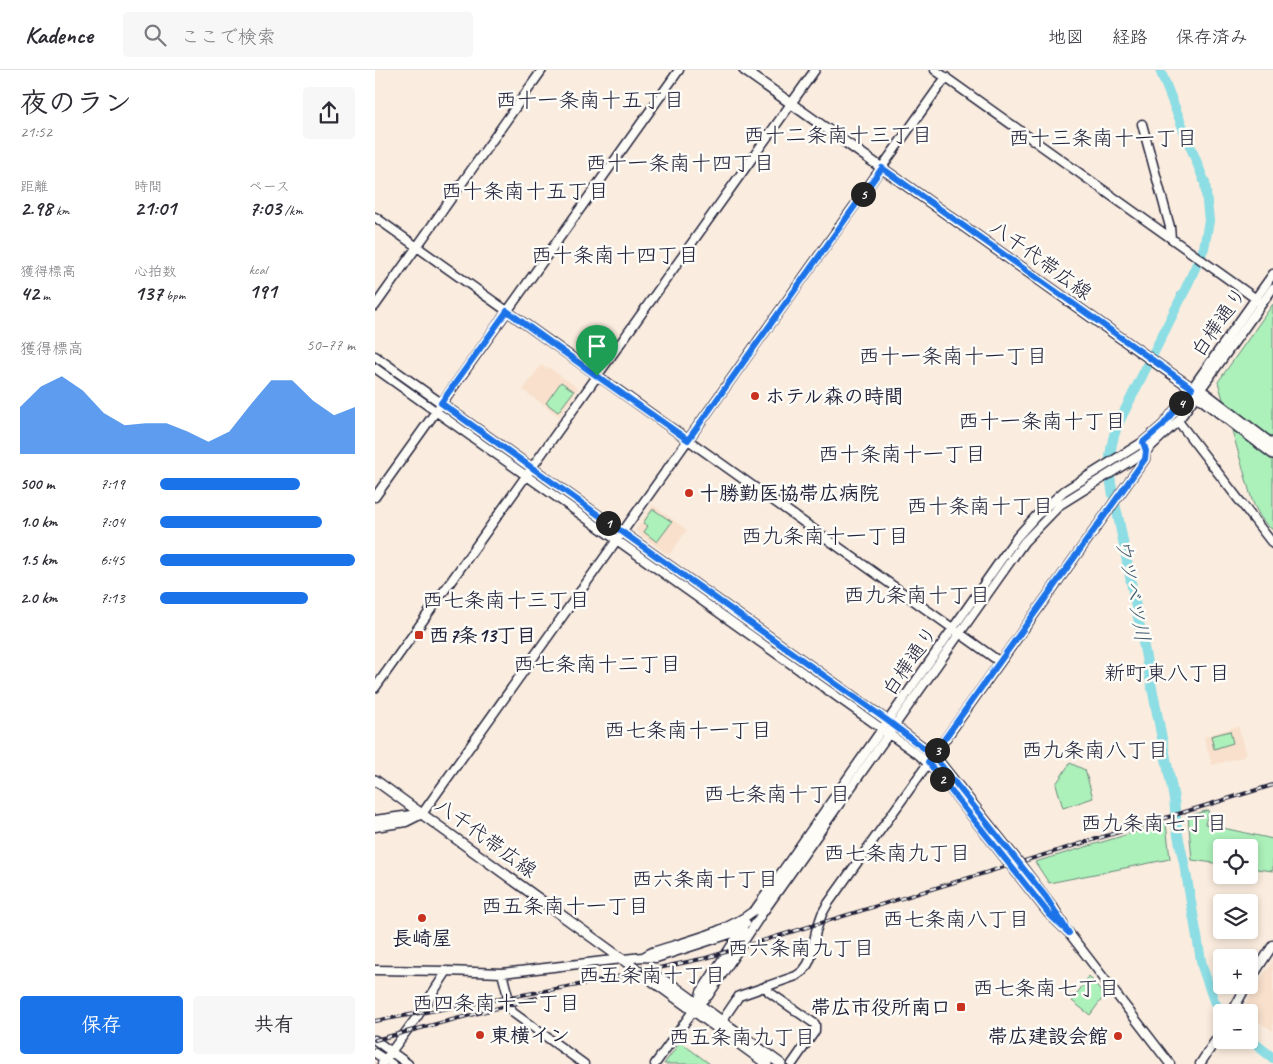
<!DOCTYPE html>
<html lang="ja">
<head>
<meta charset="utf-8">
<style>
  body { margin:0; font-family:Caveat,"Klee One",sans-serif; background:#f7f7f7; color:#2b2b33; height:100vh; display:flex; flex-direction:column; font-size:19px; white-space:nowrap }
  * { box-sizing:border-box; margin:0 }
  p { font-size:16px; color:#7c7c81 }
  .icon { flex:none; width:28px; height:28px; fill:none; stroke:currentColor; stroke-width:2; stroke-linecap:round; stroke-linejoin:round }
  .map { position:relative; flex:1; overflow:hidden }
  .details { display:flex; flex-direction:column; background:#fff; width:375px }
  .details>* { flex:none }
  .buttons { position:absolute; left:838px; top:769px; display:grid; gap:10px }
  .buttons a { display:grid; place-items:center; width:45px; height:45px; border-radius:5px; background:#fff; box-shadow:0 2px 8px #0003; font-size:25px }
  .pin { position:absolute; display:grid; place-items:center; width:42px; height:42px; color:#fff; margin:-51px -21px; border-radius:50% 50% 50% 0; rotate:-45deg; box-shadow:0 0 5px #0007 }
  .pin .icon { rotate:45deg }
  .km { position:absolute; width:25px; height:25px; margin:-12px; border-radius:50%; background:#222; color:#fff; font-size:14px; line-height:25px; text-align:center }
  .round { display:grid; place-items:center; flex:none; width:52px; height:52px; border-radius:5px; background:#f7f7f7 }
  .overview { display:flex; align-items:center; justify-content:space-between; height:85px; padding:0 20px }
  h1 { font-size:28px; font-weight:700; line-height:38px }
  .metrics { display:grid; grid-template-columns:repeat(3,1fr); gap:8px; height:85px; padding:5px 20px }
  .metrics div { display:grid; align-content:center }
  .metrics b { font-size:21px; font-weight:700 }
  .metrics small { font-size:14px; font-weight:400 }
  .metrics p { font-size:14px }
  .chart { height:140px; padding:10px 20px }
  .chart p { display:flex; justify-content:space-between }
  .chart svg { width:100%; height:90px; margin-top:5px; fill:#1a73e8; opacity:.7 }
  .cta { display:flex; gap:10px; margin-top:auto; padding:10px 20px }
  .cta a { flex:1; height:58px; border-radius:5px; background:#1a73e8; color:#fff; font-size:20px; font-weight:700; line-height:58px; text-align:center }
  .cta a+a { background:#f7f7f7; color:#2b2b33 }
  ul { padding:0 20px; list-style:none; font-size:16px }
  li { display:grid; grid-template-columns:80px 60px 1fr; align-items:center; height:38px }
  li i { height:12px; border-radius:6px; background:#1a73e8 }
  header { display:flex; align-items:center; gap:30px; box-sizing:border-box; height:70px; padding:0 25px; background:#fff; border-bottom:1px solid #e1e1e2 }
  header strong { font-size:24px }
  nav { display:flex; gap:28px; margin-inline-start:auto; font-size:18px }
  .search { width:350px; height:45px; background:#f7f7f7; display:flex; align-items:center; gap:12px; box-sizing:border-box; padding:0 18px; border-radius:5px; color:#7c7c81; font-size:19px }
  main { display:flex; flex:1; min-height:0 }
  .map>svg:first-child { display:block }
  .built { fill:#f8e0cc }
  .green { fill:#acf0ba; stroke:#67897a }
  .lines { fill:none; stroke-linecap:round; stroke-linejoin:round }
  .stream { stroke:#6292a0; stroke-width:2 }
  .river { stroke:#8cdde4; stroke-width:10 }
  .tertiary-casing { stroke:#22223b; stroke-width:11 }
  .secondary-casing { stroke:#22223b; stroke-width:12 }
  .tertiary { stroke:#fdfcf7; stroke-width:8 }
  .secondary { stroke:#fdfcf7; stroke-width:9 }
  .rail-casing { stroke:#22223b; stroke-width:4 }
  .rail { stroke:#fdfcf7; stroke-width:2; stroke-dasharray:5.5; stroke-linecap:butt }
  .route-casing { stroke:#fff; stroke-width:10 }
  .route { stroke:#1a73e8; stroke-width:6 }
  .poi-dot { fill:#c8321e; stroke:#fdfcf7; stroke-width:2 }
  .labels { text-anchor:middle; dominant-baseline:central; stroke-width:5; stroke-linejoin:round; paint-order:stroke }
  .street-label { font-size:20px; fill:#22223b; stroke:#fdfcf7 }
  .poi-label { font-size:20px; font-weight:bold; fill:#22223b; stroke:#fdfcf7; text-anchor:start }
  .neighbourhood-label { font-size:21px; fill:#22223b; stroke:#fdfcf7 }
  .water-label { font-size:21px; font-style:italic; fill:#425a6e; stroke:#fdfcf7 }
</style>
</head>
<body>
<header>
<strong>Kadence</strong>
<div class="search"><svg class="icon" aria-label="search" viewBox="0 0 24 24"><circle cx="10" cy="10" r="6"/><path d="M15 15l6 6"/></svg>ここで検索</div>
<nav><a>地図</a><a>経路</a><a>保存済み</a></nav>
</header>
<main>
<section class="details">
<div class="overview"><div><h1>夜のラン</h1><p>21:52</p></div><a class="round"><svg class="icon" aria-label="share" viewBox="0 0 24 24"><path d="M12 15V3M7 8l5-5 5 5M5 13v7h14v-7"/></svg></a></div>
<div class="metrics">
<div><p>距離</p><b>2.98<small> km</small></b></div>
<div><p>時間</p><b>21:01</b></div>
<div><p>ペース</p><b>7:03<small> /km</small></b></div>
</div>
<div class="metrics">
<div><p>獲得標高</p><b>42<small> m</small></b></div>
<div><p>心拍数</p><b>137<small> bpm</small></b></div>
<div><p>kcal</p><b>191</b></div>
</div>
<div class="chart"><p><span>獲得標高</span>50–77 m</p>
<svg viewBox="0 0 160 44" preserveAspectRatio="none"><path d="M0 44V21L10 11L20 6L30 13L40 24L50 30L60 29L70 29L80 33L90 38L100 33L110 20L120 8L130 8L140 18L150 25L160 21V44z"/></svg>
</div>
<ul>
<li><b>500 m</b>7:19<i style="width:72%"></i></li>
<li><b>1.0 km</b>7:04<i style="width:83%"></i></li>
<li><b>1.5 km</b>6:45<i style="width:100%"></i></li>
<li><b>2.0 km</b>7:13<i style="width:76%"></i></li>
</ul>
<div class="cta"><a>保存</a><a>共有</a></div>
</section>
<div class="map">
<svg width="898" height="994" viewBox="0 0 898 994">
  <rect width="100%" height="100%" fill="#faecde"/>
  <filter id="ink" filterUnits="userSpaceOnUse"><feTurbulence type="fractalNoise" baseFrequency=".02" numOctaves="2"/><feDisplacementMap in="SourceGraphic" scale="10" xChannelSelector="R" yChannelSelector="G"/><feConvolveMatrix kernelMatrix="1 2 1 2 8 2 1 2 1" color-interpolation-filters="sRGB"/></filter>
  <g filter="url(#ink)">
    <path class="built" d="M166,295L171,299L173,297L203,318L184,346L148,320Z
      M278,435L312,460L294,485L260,461Z
      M863,656L871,682L868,687L837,695L829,667Z
      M898,890V961L880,949L869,937Z"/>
    <path class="green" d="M898,234V460C887,452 882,442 877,430L843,312Z
      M186,312L199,321L183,342L171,333Z
      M278,439L297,452L282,472L269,462L273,456L268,453Z
      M855,661L858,673L839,679L836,666Z
      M695,693L710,700L718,728L688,738L681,714Z
      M834,740L830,754L898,769V801L874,798V778H846V794L817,790L813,746Z
      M791,753L795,789L674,813L660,792Z
      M714,906L729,926L715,945L697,931Z
      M305,972L335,994H289Z"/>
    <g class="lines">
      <path class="stream" d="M803,224L808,226"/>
      <path class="river" d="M785,0L830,113L834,151L829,178L811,218L743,354C730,386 734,413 743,446L799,729L802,760L811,803L827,896L839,931L846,943
        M874,969L898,988"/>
      <defs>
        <path id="tertiary" d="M560,0L884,231
          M767,54L795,157L796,168
          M0,147L625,592
          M0,236L167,0
          M0,286L513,651L559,685L567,695L639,786L678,837L688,853
          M0,298L544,685L562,702L674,844L694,863L795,994
          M803,351L898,474
          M0,427L304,0
          M0,618L440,0
          M0,750L43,744
          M0,757L31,752L47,744L571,7
          M268,887L277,882C312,871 350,863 380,840L642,467L661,446L689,421L768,372L788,355L817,318L898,204
          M0,900L72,901L127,903L229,891L268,887L281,888L355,864L371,853
          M127,903L137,942L209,994
          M874,912L898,875
          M391,916L394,922L440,954V961L417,994
          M323,934L326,922L368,858
          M857,942L872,915
          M347,951L364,926L421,906L428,901L433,894L436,887L441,861L447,844L452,835L770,389V379
          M0,970L33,994
          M0,983L17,994
          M7,994L42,947L72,901
          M280,994L323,934L333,926L386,845L649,472L686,434L771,381L803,351L898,218
          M825,994L846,962"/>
        <path id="secondary" d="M369,0L788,298L817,318L822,326L898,384
          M817,318L826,320L898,375
          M0,710C131,804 261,900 392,994
          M274,902L300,917L406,994"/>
      </defs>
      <use href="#tertiary" class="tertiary-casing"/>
      <use href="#secondary" class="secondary-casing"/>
      <use href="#tertiary" class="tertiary"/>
      <use href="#secondary" class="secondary"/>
      <defs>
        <path id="rail" d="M0,951L203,915L331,888L898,715
          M0,970L161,928"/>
      </defs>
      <use href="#rail" class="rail-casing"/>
      <use href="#rail" class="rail"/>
    </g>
  </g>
  <g class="lines" filter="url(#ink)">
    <defs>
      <path id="route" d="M222,306L132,241L66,333L513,651L558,685L553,692L674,844L694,863L671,827L558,685L770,389L771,381L768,372L788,355L817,318L507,98L313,370L222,306"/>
    </defs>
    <use href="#route" class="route-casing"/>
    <use href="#route" class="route"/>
  </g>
  <g class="poi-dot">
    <circle cx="380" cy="326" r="5"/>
    <circle cx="314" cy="423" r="5"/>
    <rect x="39" y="560" width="10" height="10" rx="2.5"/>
    <circle cx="47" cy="848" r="5"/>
    <rect x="581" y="932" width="10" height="10" rx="2.5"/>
    <circle cx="105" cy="965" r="5"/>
    <circle cx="743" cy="966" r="5"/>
  </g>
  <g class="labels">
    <g class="street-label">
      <text transform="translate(666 190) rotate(36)">八千代帯広線</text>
      <text transform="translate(844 252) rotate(-55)">白樺通り</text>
      <text transform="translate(535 591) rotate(-55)">白樺通り</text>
      <text transform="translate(111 768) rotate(36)">八千代帯広線</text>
    </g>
    <g class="poi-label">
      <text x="390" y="326">ホテル森の時間</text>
      <text x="324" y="423">十勝勤医協帯広病院</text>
      <text x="54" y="565">西7条13丁目</text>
      <text x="47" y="868" text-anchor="middle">長崎屋</text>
      <text x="576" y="937" text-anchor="end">帯広市役所南口</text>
      <text x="115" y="965">東横イン</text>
      <text x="733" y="966" text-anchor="end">帯広建設会館</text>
    </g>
    <g class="neighbourhood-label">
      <text x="215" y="30">西十一条南十五丁目</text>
      <text x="463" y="65">西十二条南十三丁目</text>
      <text x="728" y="68">西十三条南十一丁目</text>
      <text x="305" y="93">西十一条南十四丁目</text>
      <text x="150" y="121">西十条南十五丁目</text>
      <text x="240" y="185">西十条南十四丁目</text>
      <text x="578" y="286">西十一条南十一丁目</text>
      <text x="667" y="351">西十一条南十丁目</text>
      <text x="527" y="384">西十条南十一丁目</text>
      <text x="605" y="436">西十条南十丁目</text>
      <text x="450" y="466">西九条南十一丁目</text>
      <text x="542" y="525">西九条南十丁目</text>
      <text x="131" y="530">西七条南十三丁目</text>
      <text x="222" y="594">西七条南十二丁目</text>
      <text x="792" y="603">新町東八丁目</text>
      <text x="313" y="660">西七条南十一丁目</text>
      <text x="720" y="680">西九条南八丁目</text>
      <text x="402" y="724">西七条南十丁目</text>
      <text x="779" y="753">西九条南七丁目</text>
      <text x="522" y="783">西七条南九丁目</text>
      <text x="330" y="809">西六条南十丁目</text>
      <text x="190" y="836">西五条南十一丁目</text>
      <text x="581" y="849">西七条南八丁目</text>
      <text x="426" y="878">西六条南九丁目</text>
      <text x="277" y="905">西五条南十丁目</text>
      <text x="671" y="918">西七条南七丁目</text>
      <text x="121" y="933">西四条南十一丁目</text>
      <text x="367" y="967">西五条南九丁目</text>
    </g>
    <g class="water-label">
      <text transform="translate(758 520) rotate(79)">ウツベツ川</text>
    </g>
  </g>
</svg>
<div class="buttons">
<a><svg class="icon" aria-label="locate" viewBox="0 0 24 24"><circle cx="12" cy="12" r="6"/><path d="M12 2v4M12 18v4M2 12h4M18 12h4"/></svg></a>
<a><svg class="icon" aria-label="layers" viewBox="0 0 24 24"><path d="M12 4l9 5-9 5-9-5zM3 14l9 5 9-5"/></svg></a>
<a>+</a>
<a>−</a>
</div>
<div class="pin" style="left:222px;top:306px;background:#1e9e55"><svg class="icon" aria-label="arrive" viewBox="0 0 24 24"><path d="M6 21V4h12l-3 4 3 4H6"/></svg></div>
<b class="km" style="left:233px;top:453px">1</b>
<b class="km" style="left:567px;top:709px">2</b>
<b class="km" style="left:562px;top:680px">3</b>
<b class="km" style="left:806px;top:333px">4</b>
<b class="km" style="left:488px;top:124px">5</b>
</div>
</main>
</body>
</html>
